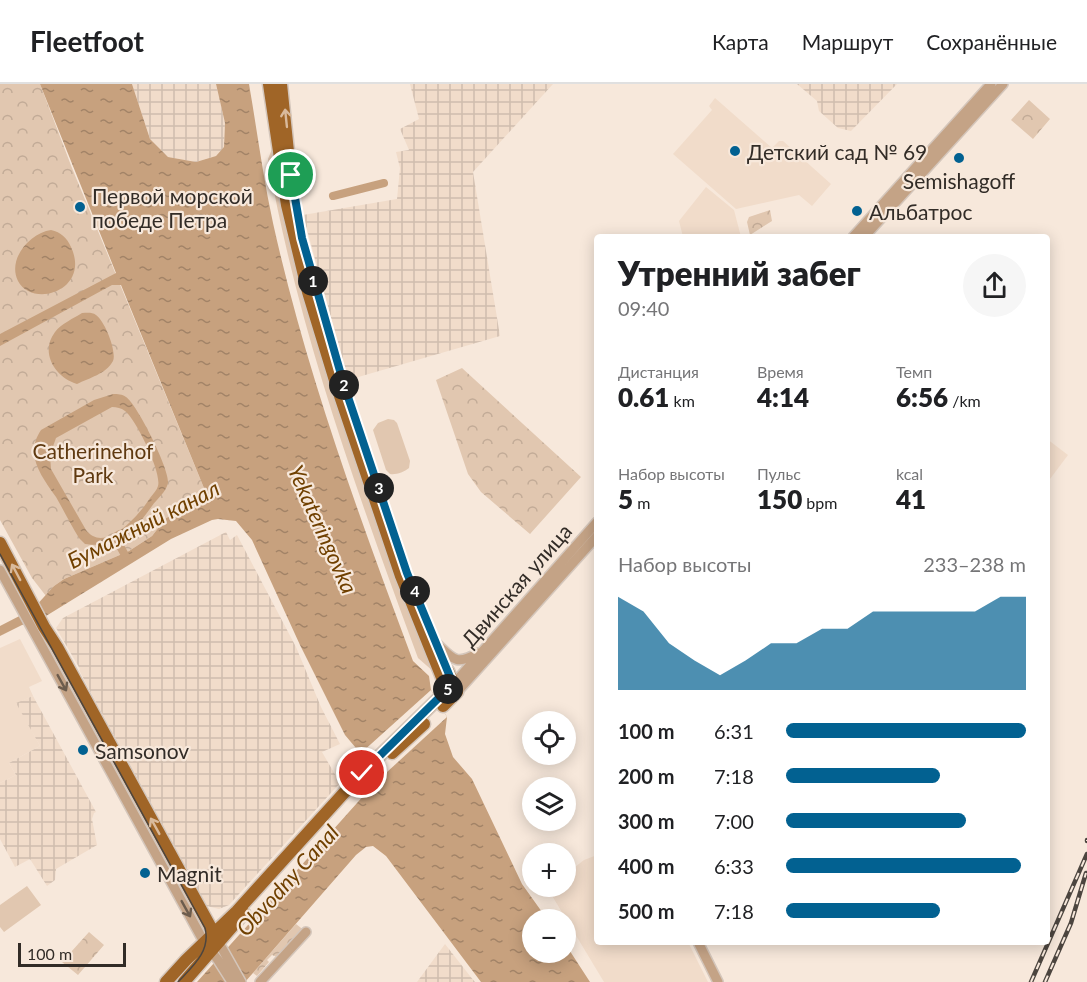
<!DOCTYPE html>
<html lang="ru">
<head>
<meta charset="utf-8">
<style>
  body { margin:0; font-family:Lato,sans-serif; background:#f6f6f6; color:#202124; height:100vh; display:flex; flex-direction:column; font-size:22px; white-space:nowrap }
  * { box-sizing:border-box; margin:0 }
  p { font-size:20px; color:#757577 }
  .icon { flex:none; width:33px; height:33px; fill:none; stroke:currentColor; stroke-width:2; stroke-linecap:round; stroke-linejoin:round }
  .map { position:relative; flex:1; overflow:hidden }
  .side { position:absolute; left:594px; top:150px; width:456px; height:711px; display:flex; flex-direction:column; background:#fff; border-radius:6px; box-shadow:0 3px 15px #0003 }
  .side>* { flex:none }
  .fabs { position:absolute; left:522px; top:627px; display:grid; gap:12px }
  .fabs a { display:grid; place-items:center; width:54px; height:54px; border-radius:50%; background:#fff; box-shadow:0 3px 15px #0003; font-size:30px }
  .scale { position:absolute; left:18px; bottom:15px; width:108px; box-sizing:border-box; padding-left:6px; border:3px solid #322c27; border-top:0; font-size:16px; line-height:21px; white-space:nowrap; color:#322c27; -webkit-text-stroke:4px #f7e8db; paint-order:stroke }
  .pin { position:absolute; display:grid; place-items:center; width:51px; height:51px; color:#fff; margin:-26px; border:3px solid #fff; border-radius:50%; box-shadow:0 2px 6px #0007 }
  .km { position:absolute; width:30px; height:30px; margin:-15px; border-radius:50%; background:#222; color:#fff; font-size:16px; line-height:30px; text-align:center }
  .round { display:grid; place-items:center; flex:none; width:63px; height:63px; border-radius:32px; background:#f6f6f6 }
  .summary { display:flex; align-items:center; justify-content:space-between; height:102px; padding:0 24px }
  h1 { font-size:33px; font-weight:800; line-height:45px }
  .stats { display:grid; grid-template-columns:repeat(3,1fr); gap:9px; height:102px; padding:6px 24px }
  .stats div { display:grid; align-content:center }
  .stats b { font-size:26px; font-weight:800 }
  .stats small { font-size:16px; font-weight:400 }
  .stats p { font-size:16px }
  .chart { height:168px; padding:12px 24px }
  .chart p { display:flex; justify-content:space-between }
  .chart svg { width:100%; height:108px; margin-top:6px; fill:#026191; opacity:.7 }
  ul { padding:0 24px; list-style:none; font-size:20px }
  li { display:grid; grid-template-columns:96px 72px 1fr; align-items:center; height:45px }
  li i { height:15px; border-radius:8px; background:#026191 }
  header { display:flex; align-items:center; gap:36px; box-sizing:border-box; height:84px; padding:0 30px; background:#fff; border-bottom:2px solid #e0e0e0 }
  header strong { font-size:28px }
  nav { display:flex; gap:33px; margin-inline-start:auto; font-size:21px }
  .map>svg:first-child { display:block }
  .built { fill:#f1dcca }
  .industrial { fill:url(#industrial-grid) }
  .grass { fill:#e1c7b0 }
  .forest { fill:url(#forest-crowns) }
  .water { fill:url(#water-ripples); fill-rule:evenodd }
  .pier { fill:#f7e8db }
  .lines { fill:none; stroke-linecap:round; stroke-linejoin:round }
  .canal { stroke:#c7a17e; stroke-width:8 }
  .minor-casing { stroke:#d4c6bb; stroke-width:12 }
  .major-casing { stroke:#d4c6bb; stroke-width:15 }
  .minor { stroke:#c4a386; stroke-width:9 }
  .major { stroke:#a06527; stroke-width:12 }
  .tram { stroke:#4c453f; stroke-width:1.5 }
  .rail-casing { stroke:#4c453f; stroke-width:4.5 }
  .rail { stroke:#f7e8db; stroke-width:2; stroke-dasharray:7; stroke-linecap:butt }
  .oneway { stroke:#d9ba9c }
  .oneway2 { stroke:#6c5c4d }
  .route-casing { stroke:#fff; stroke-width:12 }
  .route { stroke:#026191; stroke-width:8 }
  .poi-dot { fill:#026191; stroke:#f7e8db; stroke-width:2 }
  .labels { text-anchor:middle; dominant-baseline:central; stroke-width:4.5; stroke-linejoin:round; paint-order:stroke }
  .poi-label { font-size:21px; fill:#322c27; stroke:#f7e8db; text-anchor:start }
  .park-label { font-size:21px; fill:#5f3910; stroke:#f7e8db }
  .street-label { font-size:21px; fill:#322c27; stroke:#f7e8db }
  .water-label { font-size:22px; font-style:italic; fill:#704000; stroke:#f7e8db }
</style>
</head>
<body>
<header>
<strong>Fleetfoot</strong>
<nav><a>Карта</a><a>Маршрут</a><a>Сохранённые</a></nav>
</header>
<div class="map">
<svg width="1087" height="898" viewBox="0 0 1087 898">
  <defs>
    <pattern id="industrial-grid" width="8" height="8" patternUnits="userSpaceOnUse" patternTransform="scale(1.5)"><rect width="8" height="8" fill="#f1dcca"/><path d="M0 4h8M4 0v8" fill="none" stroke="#cfbdae"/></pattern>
    <pattern id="forest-crowns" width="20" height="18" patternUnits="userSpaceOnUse" patternTransform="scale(1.5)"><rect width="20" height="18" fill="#e1c7b0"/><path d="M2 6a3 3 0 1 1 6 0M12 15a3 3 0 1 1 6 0" fill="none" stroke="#c2ab97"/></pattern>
    <pattern id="water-ripples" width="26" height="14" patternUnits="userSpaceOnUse" patternTransform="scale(1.5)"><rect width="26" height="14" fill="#c7a17e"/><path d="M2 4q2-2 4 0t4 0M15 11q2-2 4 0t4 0" fill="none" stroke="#a28367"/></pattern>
  </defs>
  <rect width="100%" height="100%" fill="#f7e8db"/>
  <path class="built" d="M715,14L772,64L779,57H783L831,100L812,122L799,111L736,125L673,70L712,26L709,22Z
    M706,103L734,126L741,153H683L679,137Z
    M1047,355L1068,371L1047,399Z
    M20,555L42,597L29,603L33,612L17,619L40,662L9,679L16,691L0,699V564Z
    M597,771V858H688L708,898H604L551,810V803L566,802V790L584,776Z"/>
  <path class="industrial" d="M132,0H216L225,39L224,64L216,72L196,78L168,73L150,55Z
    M410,0H553L473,88L500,252L348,296L303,131L397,115L400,84L396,68L409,66L400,45L419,35Z
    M797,0H897L851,47L838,44L819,27L817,17Z
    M226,448L230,456L237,451L296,563L321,623L340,660L322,668L340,699L229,821L219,825L207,822L91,609L79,586L80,585L56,544L63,534Z
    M33,612L96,728L94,729L92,735L97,761L56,785L55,796L47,802L30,775L15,783L0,755V699L16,691L9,679L40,662L16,619Z
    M445,860L470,892L475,898H417Z"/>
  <path class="grass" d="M272,65L275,68L284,129L434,588L418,574C358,411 298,246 268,75Z
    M388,335L394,336L397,339L410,377L409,384C404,388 396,391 390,390L386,386L373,346L378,339Z
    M27,802L41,821L4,848L0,843V821Z"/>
  <path class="forest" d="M0,0H40L72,84L206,409L199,418L166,434L152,452L129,467L64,495L54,502L46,512L32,494L0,436Z
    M1029,16L1050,35L1033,55L1011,36Z
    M770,126L772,137L750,151L747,138L749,133Z
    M462,284L581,393L530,450L481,408L468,390L436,296Z
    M296,840L305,847L277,873L272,871L267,876L269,878L257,892L253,889Z
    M89,848L104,861L78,891L62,878Z"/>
  <path class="water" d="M40,0H132L150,55L168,73L196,78L216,72L224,63L225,39L216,0H249C257,46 263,93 273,139C306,288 360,435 413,577L429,592L431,606L447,633L445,650L453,673L472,695L522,800L547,835L532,836V868H566V861L590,898H481L386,772L373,762L366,763L356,771L245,898H197L374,700L361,670L345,651L300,561L252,456L236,437L218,435L212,436L171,455L46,532L24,540L0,552V542L33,525L54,502L64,495L129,467L152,452L166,434L199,418L206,409L121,201H112L0,262V250L116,189Z
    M51,146C61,148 67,154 71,163C91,206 33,225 18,197C7,175 30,149 51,146Z
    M82,229C87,229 92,228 96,231C105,237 117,268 113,277C106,290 89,294 77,300C56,294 39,269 55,248C61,240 74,234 82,229Z
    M113,310C118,310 122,310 126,313C137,320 170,386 168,399C166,408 157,415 152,422C133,448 122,465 85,460L79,454C71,441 64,427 56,413C42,393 24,371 41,346L94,316ZM112,323C117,323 121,324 125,327C136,335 162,389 158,402C157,406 153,410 150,414C140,430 105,471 86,446L51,385L50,371L56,354Z"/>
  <path class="pier" d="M431,606L447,633L374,700L361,669Z"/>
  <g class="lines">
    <path class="canal" d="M333,112L384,99
      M120,450L115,453L126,473"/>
    <defs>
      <path id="minor" d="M853,153L991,0
        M864,153L1003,0
        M0,486L204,858L218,876L232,898
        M437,560C453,575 456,582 478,569
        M451,603L597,438
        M457,608L597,452
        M698,858L718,898
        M219,859L241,898
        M260,898L306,848"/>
      <path id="major" d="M281,0L292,106
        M0,459L44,543L57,563L217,855
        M443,622L457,608L448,587
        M392,669L424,640
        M166,898L186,876L237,827L362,689L447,606L401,492L337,303L308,208L287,121L269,0
        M184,898L244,829"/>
    </defs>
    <use href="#minor" class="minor-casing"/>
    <use href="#major" class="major-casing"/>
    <use href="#minor" class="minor"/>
    <use href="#major" class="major"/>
    <path class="tram" d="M0,470L205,844C211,867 193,882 178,898"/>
    <defs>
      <path id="rail" d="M1087,757V756
        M1031,898L1087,770
        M1045,898L1071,839L1086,789"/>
    </defs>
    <use href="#rail" class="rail-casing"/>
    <use href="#rail" class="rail"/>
  </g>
  <defs><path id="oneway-shaft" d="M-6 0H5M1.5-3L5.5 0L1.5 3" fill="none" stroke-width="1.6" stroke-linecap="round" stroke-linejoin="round" transform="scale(1.5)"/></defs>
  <g class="oneway">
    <use href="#oneway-shaft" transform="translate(286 34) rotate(-96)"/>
    <use href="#oneway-shaft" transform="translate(16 488) rotate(-118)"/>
    <use href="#oneway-shaft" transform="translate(155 742) rotate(-119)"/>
  </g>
  <g class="oneway2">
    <use href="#oneway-shaft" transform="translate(62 599) rotate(61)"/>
    <use href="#oneway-shaft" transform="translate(186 825) rotate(61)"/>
  </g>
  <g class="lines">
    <defs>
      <path id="route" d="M291,91L302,154L344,301L407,489L453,600L362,689"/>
    </defs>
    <use href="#route" class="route-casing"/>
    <use href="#route" class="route"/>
  </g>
  <g class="poi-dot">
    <circle cx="735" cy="67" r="6"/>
    <circle cx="959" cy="74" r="6"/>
    <circle cx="80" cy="123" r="6"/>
    <circle cx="857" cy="127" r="6"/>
    <circle cx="83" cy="666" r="6"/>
    <circle cx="145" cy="789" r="6"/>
  </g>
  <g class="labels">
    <g class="poi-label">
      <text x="747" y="67">Детский сад № 69</text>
      <text x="959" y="96" text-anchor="middle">Semishagoff</text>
      <text x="92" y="111">Первой морской<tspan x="92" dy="24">победе Петра</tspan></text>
      <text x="869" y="127">Альбатрос</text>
      <text x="95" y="666">Samsonov</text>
      <text x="157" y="789">Magnit</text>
    </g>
    <g class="park-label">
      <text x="93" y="366">Catherinehof<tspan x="93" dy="24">Park</tspan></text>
    </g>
    <g class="street-label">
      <text transform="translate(516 501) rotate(-49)">Двинская улица</text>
    </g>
    <g class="water-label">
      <text transform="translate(143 440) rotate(-27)">Бумажный канал</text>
      <text transform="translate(323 445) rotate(66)">Yekateringovka</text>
      <text transform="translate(287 796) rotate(-48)">Obvodny Canal</text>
    </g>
  </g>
</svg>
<div class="fabs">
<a><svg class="icon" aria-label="locate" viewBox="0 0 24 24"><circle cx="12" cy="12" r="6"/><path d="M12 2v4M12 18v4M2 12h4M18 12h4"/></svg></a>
<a><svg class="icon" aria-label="layers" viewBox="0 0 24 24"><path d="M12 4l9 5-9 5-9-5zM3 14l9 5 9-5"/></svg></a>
<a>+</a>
<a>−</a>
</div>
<div class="scale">100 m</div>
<div class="pin" style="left:291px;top:91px;background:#1e9e55"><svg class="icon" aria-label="arrive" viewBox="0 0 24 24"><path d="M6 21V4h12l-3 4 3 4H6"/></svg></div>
<div class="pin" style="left:362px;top:689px;background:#d93025"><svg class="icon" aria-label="check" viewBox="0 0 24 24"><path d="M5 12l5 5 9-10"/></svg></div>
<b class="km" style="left:313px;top:197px">1</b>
<b class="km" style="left:344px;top:301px">2</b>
<b class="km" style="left:379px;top:404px">3</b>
<b class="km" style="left:415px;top:507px">4</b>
<b class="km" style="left:448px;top:605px">5</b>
<section class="side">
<div class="summary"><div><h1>Утренний забег</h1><p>09:40</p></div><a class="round"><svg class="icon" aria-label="share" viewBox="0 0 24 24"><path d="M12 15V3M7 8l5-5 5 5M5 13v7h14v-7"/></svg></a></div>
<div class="stats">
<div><p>Дистанция</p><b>0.61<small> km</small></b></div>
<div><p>Время</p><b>4:14</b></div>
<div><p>Темп</p><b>6:56<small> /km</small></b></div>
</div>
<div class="stats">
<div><p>Набор высоты</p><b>5<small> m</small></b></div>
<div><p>Пульс</p><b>150<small> bpm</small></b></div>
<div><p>kcal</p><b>41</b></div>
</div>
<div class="chart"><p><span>Набор высоты</span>233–238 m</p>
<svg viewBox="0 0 160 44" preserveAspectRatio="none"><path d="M0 44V6L10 12L20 25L30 32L40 38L50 32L60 25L70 25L80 19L90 19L100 12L110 12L120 12L130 12L140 12L150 6L160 6V44z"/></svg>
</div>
<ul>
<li><b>100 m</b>6:31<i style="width:100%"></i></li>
<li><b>200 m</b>7:18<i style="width:64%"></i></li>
<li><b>300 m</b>7:00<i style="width:75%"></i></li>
<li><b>400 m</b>6:33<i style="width:98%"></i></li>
<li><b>500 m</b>7:18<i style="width:64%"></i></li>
</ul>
</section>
</div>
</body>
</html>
